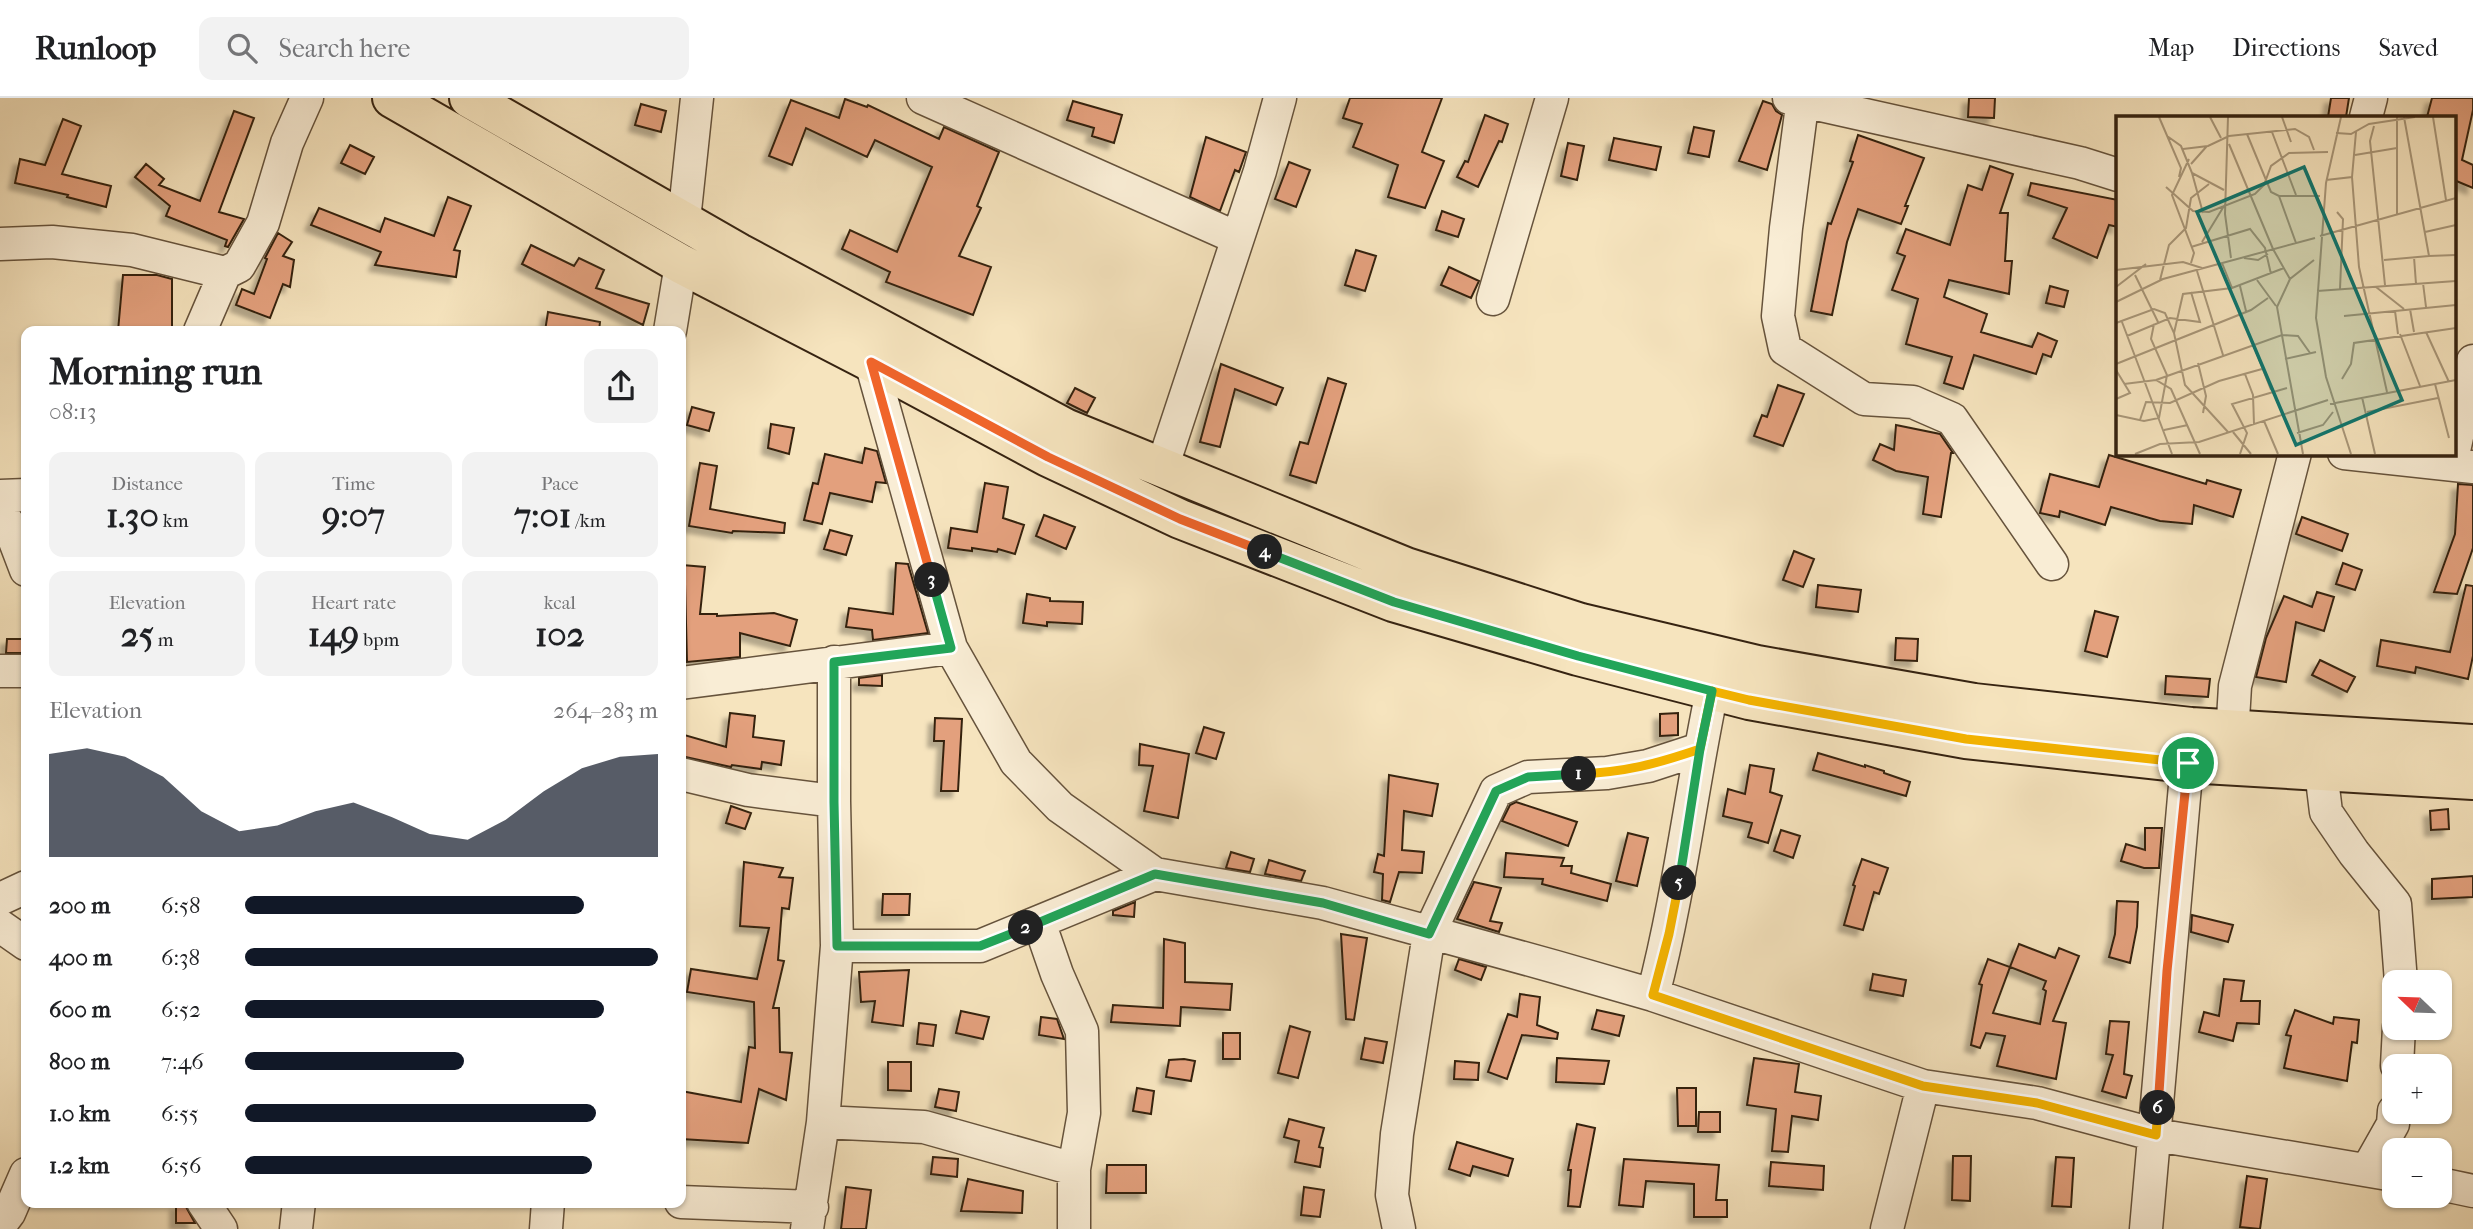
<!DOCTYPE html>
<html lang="en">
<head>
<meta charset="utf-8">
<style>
  body { margin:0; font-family:"IM FELL French Canon",serif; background:#f2f2f2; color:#202124; height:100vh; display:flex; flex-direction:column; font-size:26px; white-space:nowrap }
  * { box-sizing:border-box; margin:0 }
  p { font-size:23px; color:#757577 }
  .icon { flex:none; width:38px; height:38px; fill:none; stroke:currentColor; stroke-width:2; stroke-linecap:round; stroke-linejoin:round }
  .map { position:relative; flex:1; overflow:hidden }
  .drawer { position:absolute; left:21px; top:228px; width:665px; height:882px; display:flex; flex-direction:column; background:#fff; border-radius:14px; box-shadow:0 2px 5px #0004 }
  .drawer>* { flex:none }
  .needle { width:46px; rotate:293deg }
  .controls { position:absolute; left:2382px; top:872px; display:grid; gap:14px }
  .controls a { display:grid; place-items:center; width:70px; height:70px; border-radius:14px; background:#fff; box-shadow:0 2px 5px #0004; font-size:35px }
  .pin { position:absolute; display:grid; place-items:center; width:60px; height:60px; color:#fff; margin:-30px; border:4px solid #fff; border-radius:50%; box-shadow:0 2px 7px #0007 }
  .km { position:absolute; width:35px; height:35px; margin:-18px; border-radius:50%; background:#222; color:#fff; font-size:19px; line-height:35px; text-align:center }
  .round { display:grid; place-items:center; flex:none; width:74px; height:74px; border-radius:14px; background:#f2f2f2 }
  .summary { display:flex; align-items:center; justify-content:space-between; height:119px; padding:0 28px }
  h1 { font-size:38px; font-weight:800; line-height:52px }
  .stats { display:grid; grid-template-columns:repeat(3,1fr); gap:10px; height:119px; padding:7px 28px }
  .stats div { display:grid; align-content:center; border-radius:14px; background:#f2f2f2; text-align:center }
  .stats b { font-size:35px; font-weight:800 }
  .stats small { font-size:19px; font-weight:400 }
  .stats p { font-size:19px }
  .chart { height:196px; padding:14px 28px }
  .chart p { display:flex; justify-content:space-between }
  .chart svg { width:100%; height:126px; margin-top:7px; fill:#111827; opacity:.7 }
  ul { padding:0 28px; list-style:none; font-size:23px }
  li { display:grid; grid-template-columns:112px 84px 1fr; align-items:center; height:52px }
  li i { height:18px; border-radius:9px; background:#111827 }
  header { display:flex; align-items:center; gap:42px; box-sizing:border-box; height:98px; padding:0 35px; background:#fff; border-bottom:2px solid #e0e0e0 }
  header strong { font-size:33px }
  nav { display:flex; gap:38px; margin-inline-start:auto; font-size:24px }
  .search { width:490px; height:63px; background:#f2f2f2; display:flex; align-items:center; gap:18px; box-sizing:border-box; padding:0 24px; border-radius:14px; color:#757577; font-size:26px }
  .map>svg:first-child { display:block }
  .building { fill:#e3a07d; stroke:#362311; stroke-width:2; filter:url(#shadow) }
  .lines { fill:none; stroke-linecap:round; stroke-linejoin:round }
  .minor-casing { stroke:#66533c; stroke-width:35 }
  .major-casing { stroke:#362311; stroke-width:42 }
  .minor { stroke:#f9edd5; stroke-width:32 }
  .major { stroke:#f6e4be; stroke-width:38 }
  .split-1-casing { stroke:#fff; stroke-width:14 }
  .split-2-casing { stroke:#fff; stroke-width:14 }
  .split-3-casing { stroke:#fff; stroke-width:14 }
  .split-4-casing { stroke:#fff; stroke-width:14 }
  .split-5-casing { stroke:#fff; stroke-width:14 }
  .split-6-casing { stroke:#fff; stroke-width:14 }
  .split-7-casing { stroke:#fff; stroke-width:14 }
  .split-1 { stroke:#f5b400; stroke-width:9 }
  .split-2 { stroke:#22a559; stroke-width:9 }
  .split-3 { stroke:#22a559; stroke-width:9 }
  .split-4 { stroke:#f0652b; stroke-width:9 }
  .split-5 { stroke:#22a559; stroke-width:9 }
  .split-6 { stroke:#f5b400; stroke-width:9 }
  .split-7 { stroke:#f0652b; stroke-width:9 }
  .inset-road { fill:none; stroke:#a99779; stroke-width:2 }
  .view { fill:#0f766e; fill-opacity:0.15; stroke:#0f766e; stroke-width:3.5 }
  .inset-edge { fill:none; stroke:#362311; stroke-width:3.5 }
</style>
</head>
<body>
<header>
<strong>Runloop</strong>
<div class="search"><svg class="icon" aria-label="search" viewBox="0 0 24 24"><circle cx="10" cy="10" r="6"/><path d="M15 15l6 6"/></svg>Search here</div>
<nav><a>Map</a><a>Directions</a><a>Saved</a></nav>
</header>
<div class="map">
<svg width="2473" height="1131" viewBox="0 0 2473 1131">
  <defs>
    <filter id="shadow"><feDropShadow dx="-6" dy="6" stdDeviation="2" flood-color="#0004"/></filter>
  </defs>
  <rect width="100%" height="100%" fill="#f6e4be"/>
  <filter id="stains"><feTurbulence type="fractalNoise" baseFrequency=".00286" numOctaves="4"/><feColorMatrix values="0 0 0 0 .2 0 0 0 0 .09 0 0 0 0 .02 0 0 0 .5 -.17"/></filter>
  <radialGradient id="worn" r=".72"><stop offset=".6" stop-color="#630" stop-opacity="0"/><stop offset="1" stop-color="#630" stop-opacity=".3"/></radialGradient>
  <path class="building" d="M1350,0H1442L1422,54L1444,63L1425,110L1388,99L1398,67L1353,49L1362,26L1343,20Z
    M1969,0H1995L1994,20L1968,19Z
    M2331,0H2349L2346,19H2328Z
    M2432,0H2473V12L2462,62L2473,67V90L2454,82V19H2427Z
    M845,1L867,9L868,7L939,41L944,29L999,54L977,108L981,110L959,158L991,169L973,217L886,184L890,174L842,151L850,132L897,154L932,69L875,42L867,59L806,30L792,67L769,58L791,2L839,20Z
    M1073,3L1122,17L1114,45L1092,38L1094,30L1067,22Z
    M1763,3L1772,6L1776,13L1782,17L1767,72L1739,63Z
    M641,6L666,13L661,34L635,27Z
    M234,13L254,20L219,114L244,121L228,149L225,148L227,142L166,118L170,108L135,79L146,66L164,81L159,87L200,103Z
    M1485,17L1508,26L1502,44L1499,43L1478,89L1457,79L1465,63L1468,64Z
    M63,21L81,28L62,76L111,88L106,109L67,99L68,97L15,85L20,61L45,67Z
    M1694,29L1714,33L1709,59L1688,55Z
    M1858,37L1924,60L1905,108H1908L1901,126L1858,111L1847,144L1832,217L1811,213L1828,125L1831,126L1853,64L1850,63Z
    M1206,39L1246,54L1239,74L1235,72L1220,113L1190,99Z
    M1614,40L1661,49L1656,72L1609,62Z
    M1568,45L1584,48L1577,82L1561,78Z
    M350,47L374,59L365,76L341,65Z
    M1289,64L1310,72L1296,109L1275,101Z
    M1990,68L2013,76L2000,115H2008L2005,163H2012L2009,196L1949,182L1944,199L1987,216L1981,234L2032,249L2038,235L2057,243L2051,259L2043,256L2036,276L1974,257L1963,291L1944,285L1952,259L1906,246L1918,201L1892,192L1905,158L1897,155L1906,131L1950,147L1968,87L1982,92Z
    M2031,85L2118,102V129L2109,127L2097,160L2053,140L2067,110L2028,97Z
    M448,99L471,108L454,152L460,153L456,179L375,167L381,154L311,127L319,110L380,134L385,120L434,138Z
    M1442,113L1464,121L1458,139L1436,132Z
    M278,135L292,144L283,158L294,162L290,189L283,186L270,220L236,207L242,191L254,196L267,161L265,160Z
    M531,147L574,168L579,160L604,172L596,190L649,206L643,227L522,166Z
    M1356,152L1376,158L1365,193L1345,187Z
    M1449,169L1479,183L1471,200L1441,187Z
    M123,177H157L172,181V233H118Z
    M2050,188L2068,193L2064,209L2046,205Z
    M548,214L600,224L599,233H545Z
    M1221,266L1283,290L1276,307L1235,291L1220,349L1200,344Z
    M1328,280L1346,286L1316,385L1290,377L1300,344L1308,346Z
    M1778,287L1804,296L1783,348L1754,338L1762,317L1767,319Z
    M1075,290L1095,300L1087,315L1067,305Z
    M692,309L714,315L709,333L687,327Z
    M771,326L794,330L789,356L768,350Z
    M1896,327L1940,336L1953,355H1951L1941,419L1923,416L1928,379L1896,373L1873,362L1880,346L1894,352Z
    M865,350L877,353L886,385L876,384L872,404L830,395L822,426L804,422L813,385L818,386L825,356L862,365Z
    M2109,357L2206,386L2207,382L2241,392L2233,419L2194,407L2192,426L2160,423L2111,409L2105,427L2060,413L2059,419L2040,415L2050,376L2099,389Z
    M700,365L717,368L710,411L785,425L784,435L733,433L732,435L689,428Z
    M985,385L1008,389L1003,420L1024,427L1015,456L998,451L997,454L972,450V453L948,450L951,430L977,434Z
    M2458,386L2473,387V450L2457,496L2434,494L2455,436Z
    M1044,417L1075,429L1066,451L1036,438Z
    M2302,419L2348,436L2342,453L2296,436Z
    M830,432L852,438L846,457L824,451Z
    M1794,453L1814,461L1803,489L1783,482Z
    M896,465L908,466L928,535L873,542L872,532L846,529L849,510L893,516Z
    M2343,465L2362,472L2355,492L2336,486Z
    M682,467L705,469L700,516H717V518L774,515L797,522L790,548L740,535V559L687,564L685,486H681Z
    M1818,487L1861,492L1858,514L1816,509Z
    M2466,487L2473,488V558L2468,581L2416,569L2415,575L2377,568L2381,542L2450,554Z
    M2317,494L2334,499L2324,533L2296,524L2286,584L2256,579L2266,540L2284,498L2312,509Z
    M1027,496L1050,500V503L1083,504L1082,526L1047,524V528L1023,525Z
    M2095,513L2118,519L2107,559L2085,553Z
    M1896,540L1918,541L1917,563L1895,562Z
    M7,541H26V555H6Z
    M2320,562L2355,579L2347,594L2312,577Z
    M882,577V588L859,587V580Z
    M2166,578L2210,581L2208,599L2165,596Z
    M730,615L755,618L753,639L784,643L781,667L762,664L761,671L732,667L731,669L681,658V636L726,649Z
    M1678,615V637L1660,638V616Z
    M935,620L962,621L958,693H941L944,643H934Z
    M1204,629L1224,635L1216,661L1196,655Z
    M1140,646L1189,656L1178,720L1144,713L1153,668L1139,667Z
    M1818,655L1865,669V667L1884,673V675L1910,684L1906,698L1813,672Z
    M1750,667L1774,671L1770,694L1782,698L1768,745L1748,739L1752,725L1723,718L1728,691L1745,696Z
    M1389,677L1438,686L1432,718L1404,713L1402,752L1424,754L1422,775L1399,774L1390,804L1382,802L1383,776L1374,774L1378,756L1384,758Z
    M1516,704L1577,724L1568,748L1502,723L1510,707Z
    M731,708L751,715L745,731L726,725Z
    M2448,711L2449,731L2431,732L2430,713Z
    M2145,730H2162L2159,770H2144L2121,763L2126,746L2145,752Z
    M1781,732L1800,738L1793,760L1774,753Z
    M1628,735L1648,740L1637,788L1616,783Z
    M1231,754L1254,761L1250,774L1226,770Z
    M1506,755L1564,760L1561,768H1572L1571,775L1611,786L1607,803L1542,786L1543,781L1504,779Z
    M1862,761L1888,770L1879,796L1874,794L1863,832L1844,827L1855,788L1853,787Z
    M1269,762L1305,773L1301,783L1265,776Z
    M744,764L783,770L779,779L793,780L789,811L782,810L778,862L784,863L773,910H779L780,954L792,955L786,1002L759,991L748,1045L681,1041V993L741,1004L749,949L755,950L754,904L687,894L691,871L757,881L769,830L740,828Z
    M2473,778V799L2432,801V781Z
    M1474,784L1501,790L1490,823L1502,825L1499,834L1457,821Z
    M883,796H910L909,817H882Z
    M2117,803L2138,804L2137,829L2130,865L2109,859L2115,836Z
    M1135,804L1134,819L1113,817V813Z
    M2192,817L2233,827L2228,844L2191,834Z
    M1341,836L1367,840L1354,922L1346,921Z
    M1164,841L1185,845V884L1232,886L1230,912L1181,909L1180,928L1111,924L1113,907L1163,910Z
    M2019,846L2055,860L2059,850L2079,858L2053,923L2066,925L2056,981L1997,968L2005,938L1986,935L1980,950L1971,947L1982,887L1979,886L1988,861L2010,869L1993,915L2040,926L2046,893L2043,891L2046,883L2010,869Z
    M1459,861L1486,869L1481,882L1455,872Z
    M909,872L903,928L872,924L875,903L861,904L859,874Z
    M1873,876L1906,882L1903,898L1870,892Z
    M2224,881L2244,883L2241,903H2260L2259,926L2237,925L2233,943L2199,934L2204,914L2219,918Z
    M1520,896L1540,899L1537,927L1558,935L1557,941L1522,937L1507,981L1488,974L1508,916L1517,919Z
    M1597,912L1624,918L1619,938L1592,931Z
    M2295,912L2333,926L2334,919L2359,922L2357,945L2352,944L2347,983L2284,970L2291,938L2286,937Z
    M961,913L989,919L983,941L956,935Z
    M1041,919L1057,921L1064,941L1039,937Z
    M2110,923L2129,924L2124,976L2132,978L2126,1000L2102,993L2113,957L2106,956Z
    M919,925L936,927L933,948L917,946Z
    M1290,928L1310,934L1298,980L1278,975Z
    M1223,935H1240V961H1223Z
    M1365,940L1387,944L1383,965L1361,961Z
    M1557,960L1609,963L1604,986L1556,984Z
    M1754,960L1799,966L1795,994L1821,998L1818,1022L1792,1018L1788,1054L1772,1053L1776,1011L1747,1007Z
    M1184,961L1195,963L1191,983L1166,979L1169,962Z
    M1455,963L1479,965L1478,982L1454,981Z
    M888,964H911V993L888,992Z
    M1137,990L1154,993L1151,1016L1133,1013Z
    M1677,990H1696V1028H1678Z
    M939,991L959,994L956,1013L935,1009Z
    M1699,1014H1720V1034H1698Z
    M1289,1021L1324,1030L1319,1049L1323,1050L1320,1069L1295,1064L1299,1043L1284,1039Z
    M1577,1026L1595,1030L1580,1109L1568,1108L1571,1072H1568Z
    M1457,1044L1513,1061L1508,1078L1473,1068L1470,1078L1449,1071Z
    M1953,1058H1971L1970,1103L1952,1102Z
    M933,1059L958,1061L957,1079L931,1076Z
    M2056,1059L2074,1060L2071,1109L2052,1108Z
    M1624,1061L1719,1067L1716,1102H1727V1119H1694V1086L1646,1083L1643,1109L1619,1107Z
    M1771,1064L1824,1068L1823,1092L1769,1088Z
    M1107,1067H1146V1095H1106Z
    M2247,1078L2267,1081L2260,1131L2240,1129Z
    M968,1081L1023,1093L1022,1115L961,1113Z
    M846,1089L871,1092L866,1131H841Z
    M1304,1089L1324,1092L1320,1119L1301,1117Z
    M176,1107H185L195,1125H176Z"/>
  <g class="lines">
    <defs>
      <path id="minor" d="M923,0L1237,140
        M1789,0L2080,65L2118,77
        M1803,0L1786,130L1778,218L1785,251L1864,301L1913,304L1952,321L2052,466
        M2366,19L2371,0
        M684,122L697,0
        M0,146L52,144L132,152L225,175
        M1493,201L1552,0
        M200,233L225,175L239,168L263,125L287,45L307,0
        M670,233L681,166
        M871,264L951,550L1016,664L1060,709L1155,776L1323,805L1556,869L1653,897L1923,988L2037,1005L2156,1037L2394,1077
        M2454,353L2473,263
        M2344,355L2473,369
        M1162,370L1260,73L1280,0
        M0,398L26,397
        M0,414L8,425L26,472
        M0,573H26
        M681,585L951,550
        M2231,655L2235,588L2295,355
        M2321,673L2326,714L2354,755L2395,806L2401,884
        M681,676L748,692L834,703
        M0,801L26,789
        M1039,824L1057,876L1082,933L1084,1015L1074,1071V1131
        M0,828L26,846
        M837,848H980L1155,776
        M1653,897C1679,797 1691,694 1712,593
        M2397,968L2399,929
        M823,1024L924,1029L1074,1071
        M2367,1072L2393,1026L2394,1013
        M2440,1086L2473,1093
        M203,1104L221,1131
        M681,1104L812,1109
        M0,1127L9,1115L26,1076
        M296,1131L299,1104
        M546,1131L548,1104
        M807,1131L823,1024L837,848L834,703V564
        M1399,1131L1392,1097L1397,1036L1429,836L1496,693L1528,679L1607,675L1648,668L1700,651
        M1887,1131L1923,988
        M2146,1131L2187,665"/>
      <path id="major" d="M392,0L681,166L871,264L1048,359L1180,421L1393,504L1578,558L1749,602L1966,641L2187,665L2473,682
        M469,0L739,155L1065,330L1406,469L1581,525L1757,567L1974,605L2191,629L2473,646"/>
    </defs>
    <use href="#minor" class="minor-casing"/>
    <use href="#major" class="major-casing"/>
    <use href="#minor" class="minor"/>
    <use href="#major" class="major"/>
  </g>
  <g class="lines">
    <defs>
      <path id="split-1" d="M1579,676C1626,674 1656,666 1700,651L1712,593L1749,602L1966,641L2188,665"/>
      <path id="split-2" d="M1026,830L1155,776L1323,805L1429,836L1496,693L1528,679L1579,676"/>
      <path id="split-3" d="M932,482L951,550L834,564V704L837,848H980L1026,830"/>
      <path id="split-4" d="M932,482L871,264L1048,359L1180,421L1265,454"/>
      <path id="split-5" d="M1265,454L1394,504L1578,558L1712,593L1700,651L1679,785"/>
      <path id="split-6" d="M1679,785L1669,836L1653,897L1923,988L2037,1005L2156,1037L2158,1010"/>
      <path id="split-7" d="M2158,1010L2167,873L2188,665"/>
    </defs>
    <use href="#split-1" class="split-1-casing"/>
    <use href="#split-2" class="split-2-casing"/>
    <use href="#split-3" class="split-3-casing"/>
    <use href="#split-4" class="split-4-casing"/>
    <use href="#split-5" class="split-5-casing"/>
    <use href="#split-6" class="split-6-casing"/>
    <use href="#split-7" class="split-7-casing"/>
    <use href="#split-1" class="split-1"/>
    <use href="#split-2" class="split-2"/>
    <use href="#split-3" class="split-3"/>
    <use href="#split-4" class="split-4"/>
    <use href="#split-5" class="split-5"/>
    <use href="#split-6" class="split-6"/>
    <use href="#split-7" class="split-7"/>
  </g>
  <g transform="translate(2116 18)">
    <rect width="340" height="340" fill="#f6e4be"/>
    <path class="inset-road" d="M43,1L65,52L63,61M94,1L105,22M112,1L109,98L115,142M166,1L175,26M225,1L210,67L200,202L210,261L235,338M281,1V98M288,1L313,140L340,139M317,1L330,84M258,10L254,25L269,169M156,16L180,79M220,17L235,18L253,8L299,1M131,18L155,76L163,80H204M51,20L65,30L76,57L108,74M113,28L157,133L174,163M67,33L92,30L113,20L179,13L193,21L198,34M239,39L281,32M73,43L56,79L78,137L75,147M75,48L91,30M76,57L87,97M236,61L243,151L271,276M210,64L236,61L240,16M50,71L77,95L93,96L139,78L148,69L155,50L173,37L212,36M163,80L180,127M221,96L227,103L224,173M309,116L340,109M204,120L340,82M86,126L108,90M75,131L134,113L149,132L155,158M298,141L300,168M128,142L142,144L152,138M268,144L313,140M106,147L116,172M0,154L67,146L86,152M81,155L107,239M19,159L42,206M44,164L53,129L70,112L75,82L93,68M141,164L160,190M307,167L310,191M124,170L130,195M0,171L30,148M260,171L288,193M201,175L340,165M0,186L47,163L199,122M294,193L298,216M279,195L282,218M228,200L340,189M6,206L56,338M0,207L38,193L49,197L58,217L69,269L112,316M310,216L333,266M58,217L67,178L116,172L168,152M284,218L304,270M11,220L54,202L84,206L75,176M137,228L155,274M169,243L200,236M82,247L90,280L87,297M0,248L135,194L152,182M0,254L14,277L0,283M129,258L137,279L138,308M226,263L235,248L238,227L340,212M40,264L166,219L182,220L194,237M8,268L40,264L55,273L84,338M319,268L333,322M246,281L259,338M214,288L340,264M251,296L322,282M0,299L28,305L43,302L51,259L35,223L38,208M24,304L30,286L54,287L103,265L146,253M148,305L162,338M48,314L72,309M117,316L135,338M181,317L207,309L217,296M19,338L44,328L83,326L212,284M124,338L131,317L116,288L171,272M187,338L161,191L174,163L198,144"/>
    <path class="view" d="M188,51L286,284L180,329L81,96Z"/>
    <rect width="340" height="340" class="inset-edge"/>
  </g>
  <rect width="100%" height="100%" filter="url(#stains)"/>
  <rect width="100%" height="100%" fill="url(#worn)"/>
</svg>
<div class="controls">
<a><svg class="needle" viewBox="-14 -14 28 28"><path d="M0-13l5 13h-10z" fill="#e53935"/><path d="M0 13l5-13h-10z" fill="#757577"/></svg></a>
<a>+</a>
<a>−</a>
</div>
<div class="pin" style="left:2188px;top:665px;background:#1e9e55"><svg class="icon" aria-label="arrive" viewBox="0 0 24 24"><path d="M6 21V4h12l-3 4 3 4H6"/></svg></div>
<b class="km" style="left:1579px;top:676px">1</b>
<b class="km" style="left:1026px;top:830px">2</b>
<b class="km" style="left:932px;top:482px">3</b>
<b class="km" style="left:1265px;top:454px">4</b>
<b class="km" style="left:1679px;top:785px">5</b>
<b class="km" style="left:2158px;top:1010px">6</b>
<section class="drawer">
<div class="summary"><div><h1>Morning run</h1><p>08:13</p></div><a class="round"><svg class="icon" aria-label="share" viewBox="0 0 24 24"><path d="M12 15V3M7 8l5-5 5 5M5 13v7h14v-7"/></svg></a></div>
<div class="stats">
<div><p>Distance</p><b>1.30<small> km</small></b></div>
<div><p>Time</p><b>9:07</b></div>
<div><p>Pace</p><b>7:01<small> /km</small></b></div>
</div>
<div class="stats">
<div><p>Elevation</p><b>25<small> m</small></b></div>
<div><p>Heart rate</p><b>149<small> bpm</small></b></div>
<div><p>kcal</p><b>102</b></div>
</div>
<div class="chart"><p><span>Elevation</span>264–283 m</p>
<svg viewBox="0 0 160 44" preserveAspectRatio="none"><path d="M0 44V8L10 6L20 9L30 16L40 28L50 35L60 33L70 28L80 25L90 30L100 36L110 38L120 31L130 21L140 13L150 9L160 8V44z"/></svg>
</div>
<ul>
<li><b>200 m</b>6:58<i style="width:82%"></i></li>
<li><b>400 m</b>6:38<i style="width:100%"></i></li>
<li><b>600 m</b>6:52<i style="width:87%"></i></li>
<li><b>800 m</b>7:46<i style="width:53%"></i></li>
<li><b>1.0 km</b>6:55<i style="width:85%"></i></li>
<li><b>1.2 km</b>6:56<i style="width:84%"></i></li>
</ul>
</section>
</div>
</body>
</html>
